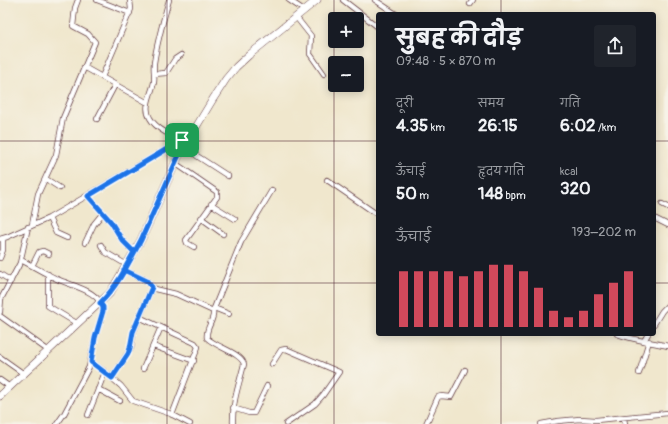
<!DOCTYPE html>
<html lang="hi">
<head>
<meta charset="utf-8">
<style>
  body { margin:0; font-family:Pangolin,"Playpen Sans Deva",sans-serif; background:#20242c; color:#f1f3f6; height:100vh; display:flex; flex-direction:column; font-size:15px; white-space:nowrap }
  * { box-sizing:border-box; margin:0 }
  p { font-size:13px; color:#9ea1a6 }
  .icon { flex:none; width:22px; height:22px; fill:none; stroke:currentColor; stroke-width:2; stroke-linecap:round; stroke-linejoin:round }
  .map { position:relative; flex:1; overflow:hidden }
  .sheet { position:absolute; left:376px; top:12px; width:280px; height:324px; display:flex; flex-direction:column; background:#171b24; border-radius:4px; box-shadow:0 2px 10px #0003 }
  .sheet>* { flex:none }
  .tools { position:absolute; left:328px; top:12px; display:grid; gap:8px }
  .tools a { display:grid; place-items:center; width:36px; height:36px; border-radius:4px; background:#171b24; box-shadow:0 2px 10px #0003; font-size:20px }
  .pin { position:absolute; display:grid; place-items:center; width:34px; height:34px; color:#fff; margin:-17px; border-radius:8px; box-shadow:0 2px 6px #0006 }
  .round { display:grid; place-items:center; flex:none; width:42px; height:42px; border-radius:4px; background:#20242c }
  .overview { display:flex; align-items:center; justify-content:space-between; height:68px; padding:0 20px }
  h1 { font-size:22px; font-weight:700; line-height:30px }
  .metrics { display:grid; grid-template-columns:repeat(3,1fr); gap:6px; height:68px; padding:4px 20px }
  .metrics div { display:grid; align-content:center }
  .metrics b { font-size:17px; font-weight:700 }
  .metrics small { font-size:11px; font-weight:400 }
  .metrics p { font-size:11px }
  .chart { height:112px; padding:8px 20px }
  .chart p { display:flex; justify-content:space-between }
  .chart svg { width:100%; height:72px; margin-top:4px; stroke:#d1495b; stroke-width:6 }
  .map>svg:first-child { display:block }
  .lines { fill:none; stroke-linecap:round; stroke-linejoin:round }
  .minor-casing { stroke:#633d43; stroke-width:6 }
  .primary-casing { stroke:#633d43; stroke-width:8 }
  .minor { stroke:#fff; stroke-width:4.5 }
  .primary { stroke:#fff; stroke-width:7 }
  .route-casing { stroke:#fff; stroke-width:8 }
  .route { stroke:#1a73e8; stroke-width:5 }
  .grid { fill:none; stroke:#4a1f2b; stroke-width:1; stroke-opacity:0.55 }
</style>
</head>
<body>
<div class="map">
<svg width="668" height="424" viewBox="0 0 668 424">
  <rect width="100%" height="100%" fill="#f7f3e8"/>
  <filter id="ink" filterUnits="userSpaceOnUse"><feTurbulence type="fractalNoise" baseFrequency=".025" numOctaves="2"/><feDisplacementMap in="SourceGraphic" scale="8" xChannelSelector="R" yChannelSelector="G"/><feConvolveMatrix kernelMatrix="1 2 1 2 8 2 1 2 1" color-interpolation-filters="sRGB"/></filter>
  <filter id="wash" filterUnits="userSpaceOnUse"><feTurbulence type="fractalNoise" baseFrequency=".012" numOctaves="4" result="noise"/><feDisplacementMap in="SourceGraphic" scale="16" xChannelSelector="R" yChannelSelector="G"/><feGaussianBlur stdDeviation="0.9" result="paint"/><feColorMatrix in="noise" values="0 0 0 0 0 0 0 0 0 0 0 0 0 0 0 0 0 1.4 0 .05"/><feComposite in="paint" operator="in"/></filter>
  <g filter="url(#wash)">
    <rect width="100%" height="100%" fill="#f0e7cd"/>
  </g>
  <g filter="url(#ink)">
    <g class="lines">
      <defs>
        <path id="minor" d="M97,0L130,13
          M169,0C163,21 157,42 154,63C153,70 155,76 154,82C152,93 143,107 150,118C156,129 172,136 183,141
          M289,0L304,10
          M343,0L378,27
          M375,0L396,14
          M470,4L473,0
          M296,17L311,36L310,54L324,74
          M84,67L148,103
          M154,74L166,73L175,59L181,55
          M102,77L131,9L130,0
          M97,119L115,85
          M184,145L197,156L228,176
          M175,163L217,192V197L186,240L187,243L194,247
          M46,179L60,188
          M327,180L378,215
          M88,196L111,222L122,240L134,252
          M211,204L235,219
          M662,204L668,207
          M49,218L56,233L67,238
          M201,218L223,234
          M654,218L668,225
          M32,225L38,194L56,155L63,118L95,42L88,34L73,26L75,8L78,0
          M0,239L7,237L49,218L182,140
          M85,243L94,224L103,213
          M101,245L105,252L127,265
          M0,258L3,250V238
          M21,260C33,266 44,273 57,279C72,286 102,291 103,311L95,338L89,367L64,414L57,424
          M32,266L39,252L43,251L49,254
          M124,270L147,281L155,289L176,294L213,311C215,320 205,328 207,338C216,347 241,353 244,364C239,385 232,402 233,424
          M0,274L11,281
          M48,274V306L78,324
          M214,308L229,314
          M213,311L241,242L272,190
          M0,312L1,299L20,263L28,227
          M0,316L49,351
          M139,317L195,343L198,347L172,415
          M654,324L662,311L668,305
          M617,334C633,340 651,342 668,346
          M644,341L648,334
          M153,346L194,361
          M0,357L24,374
          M91,362L105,372L121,386L133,401L171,414L190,424
          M272,364L281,350L286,349L339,372L323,395L315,404L286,424
          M143,369L161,327
          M639,373L649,341
          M112,378L131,348L133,333L152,287
          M0,380L10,387
          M98,389L120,401
          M233,408L249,413H254L267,386
          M88,415L105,372
          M624,418L625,424
          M426,424L438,397L441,396L451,397L465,370
          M541,424L558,421L580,419L596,420L668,413"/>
        <path id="primary" d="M0,396L110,293L141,240L178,157L213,99L226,79L236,67L249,55L317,0"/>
      </defs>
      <use href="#minor" class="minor-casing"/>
      <use href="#primary" class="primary-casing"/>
      <use href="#minor" class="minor"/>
      <use href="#primary" class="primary"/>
    </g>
  </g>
  <g class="lines" filter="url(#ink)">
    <defs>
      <path id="route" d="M182,140L186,142L178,157L141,240C129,262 118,286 100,303L103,307V311L95,338L91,362L112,378L128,354L130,348L133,332L152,287L147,281L124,270L134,252L122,240L111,222L88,196L182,140"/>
    </defs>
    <use href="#route" class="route-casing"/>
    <use href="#route" class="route"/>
  </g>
  <path class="grid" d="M167,0V424M334,0V424M501,0V14M0,141H378M654,141H668M0,283H378M654,283H668M501,334V424"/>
</svg>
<div class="tools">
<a>+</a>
<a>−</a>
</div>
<div class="pin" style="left:182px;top:140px;background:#1e9e55"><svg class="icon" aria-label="arrive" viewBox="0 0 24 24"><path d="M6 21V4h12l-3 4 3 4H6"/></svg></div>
<section class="sheet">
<div class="overview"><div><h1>सुबह की दौड़</h1><p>09:48 · 5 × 870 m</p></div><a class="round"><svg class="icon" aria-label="share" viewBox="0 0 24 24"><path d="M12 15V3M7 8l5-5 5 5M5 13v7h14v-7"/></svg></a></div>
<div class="metrics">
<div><p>दूरी</p><b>4.35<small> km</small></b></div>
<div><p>समय</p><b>26:15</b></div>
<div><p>गति</p><b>6:02<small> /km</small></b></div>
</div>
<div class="metrics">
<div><p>ऊँचाई</p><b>50<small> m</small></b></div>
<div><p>हृदय गति</p><b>148<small> bpm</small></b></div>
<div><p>kcal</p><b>320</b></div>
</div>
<div class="chart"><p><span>ऊँचाई</span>193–202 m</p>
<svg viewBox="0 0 160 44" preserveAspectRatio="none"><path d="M5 44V10M15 44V10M25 44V10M35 44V10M45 44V13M55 44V10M65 44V6M75 44V6M85 44V10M95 44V20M105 44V34M115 44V38M125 44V34M135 44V24M145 44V17M155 44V10"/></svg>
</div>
</section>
</div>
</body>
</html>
